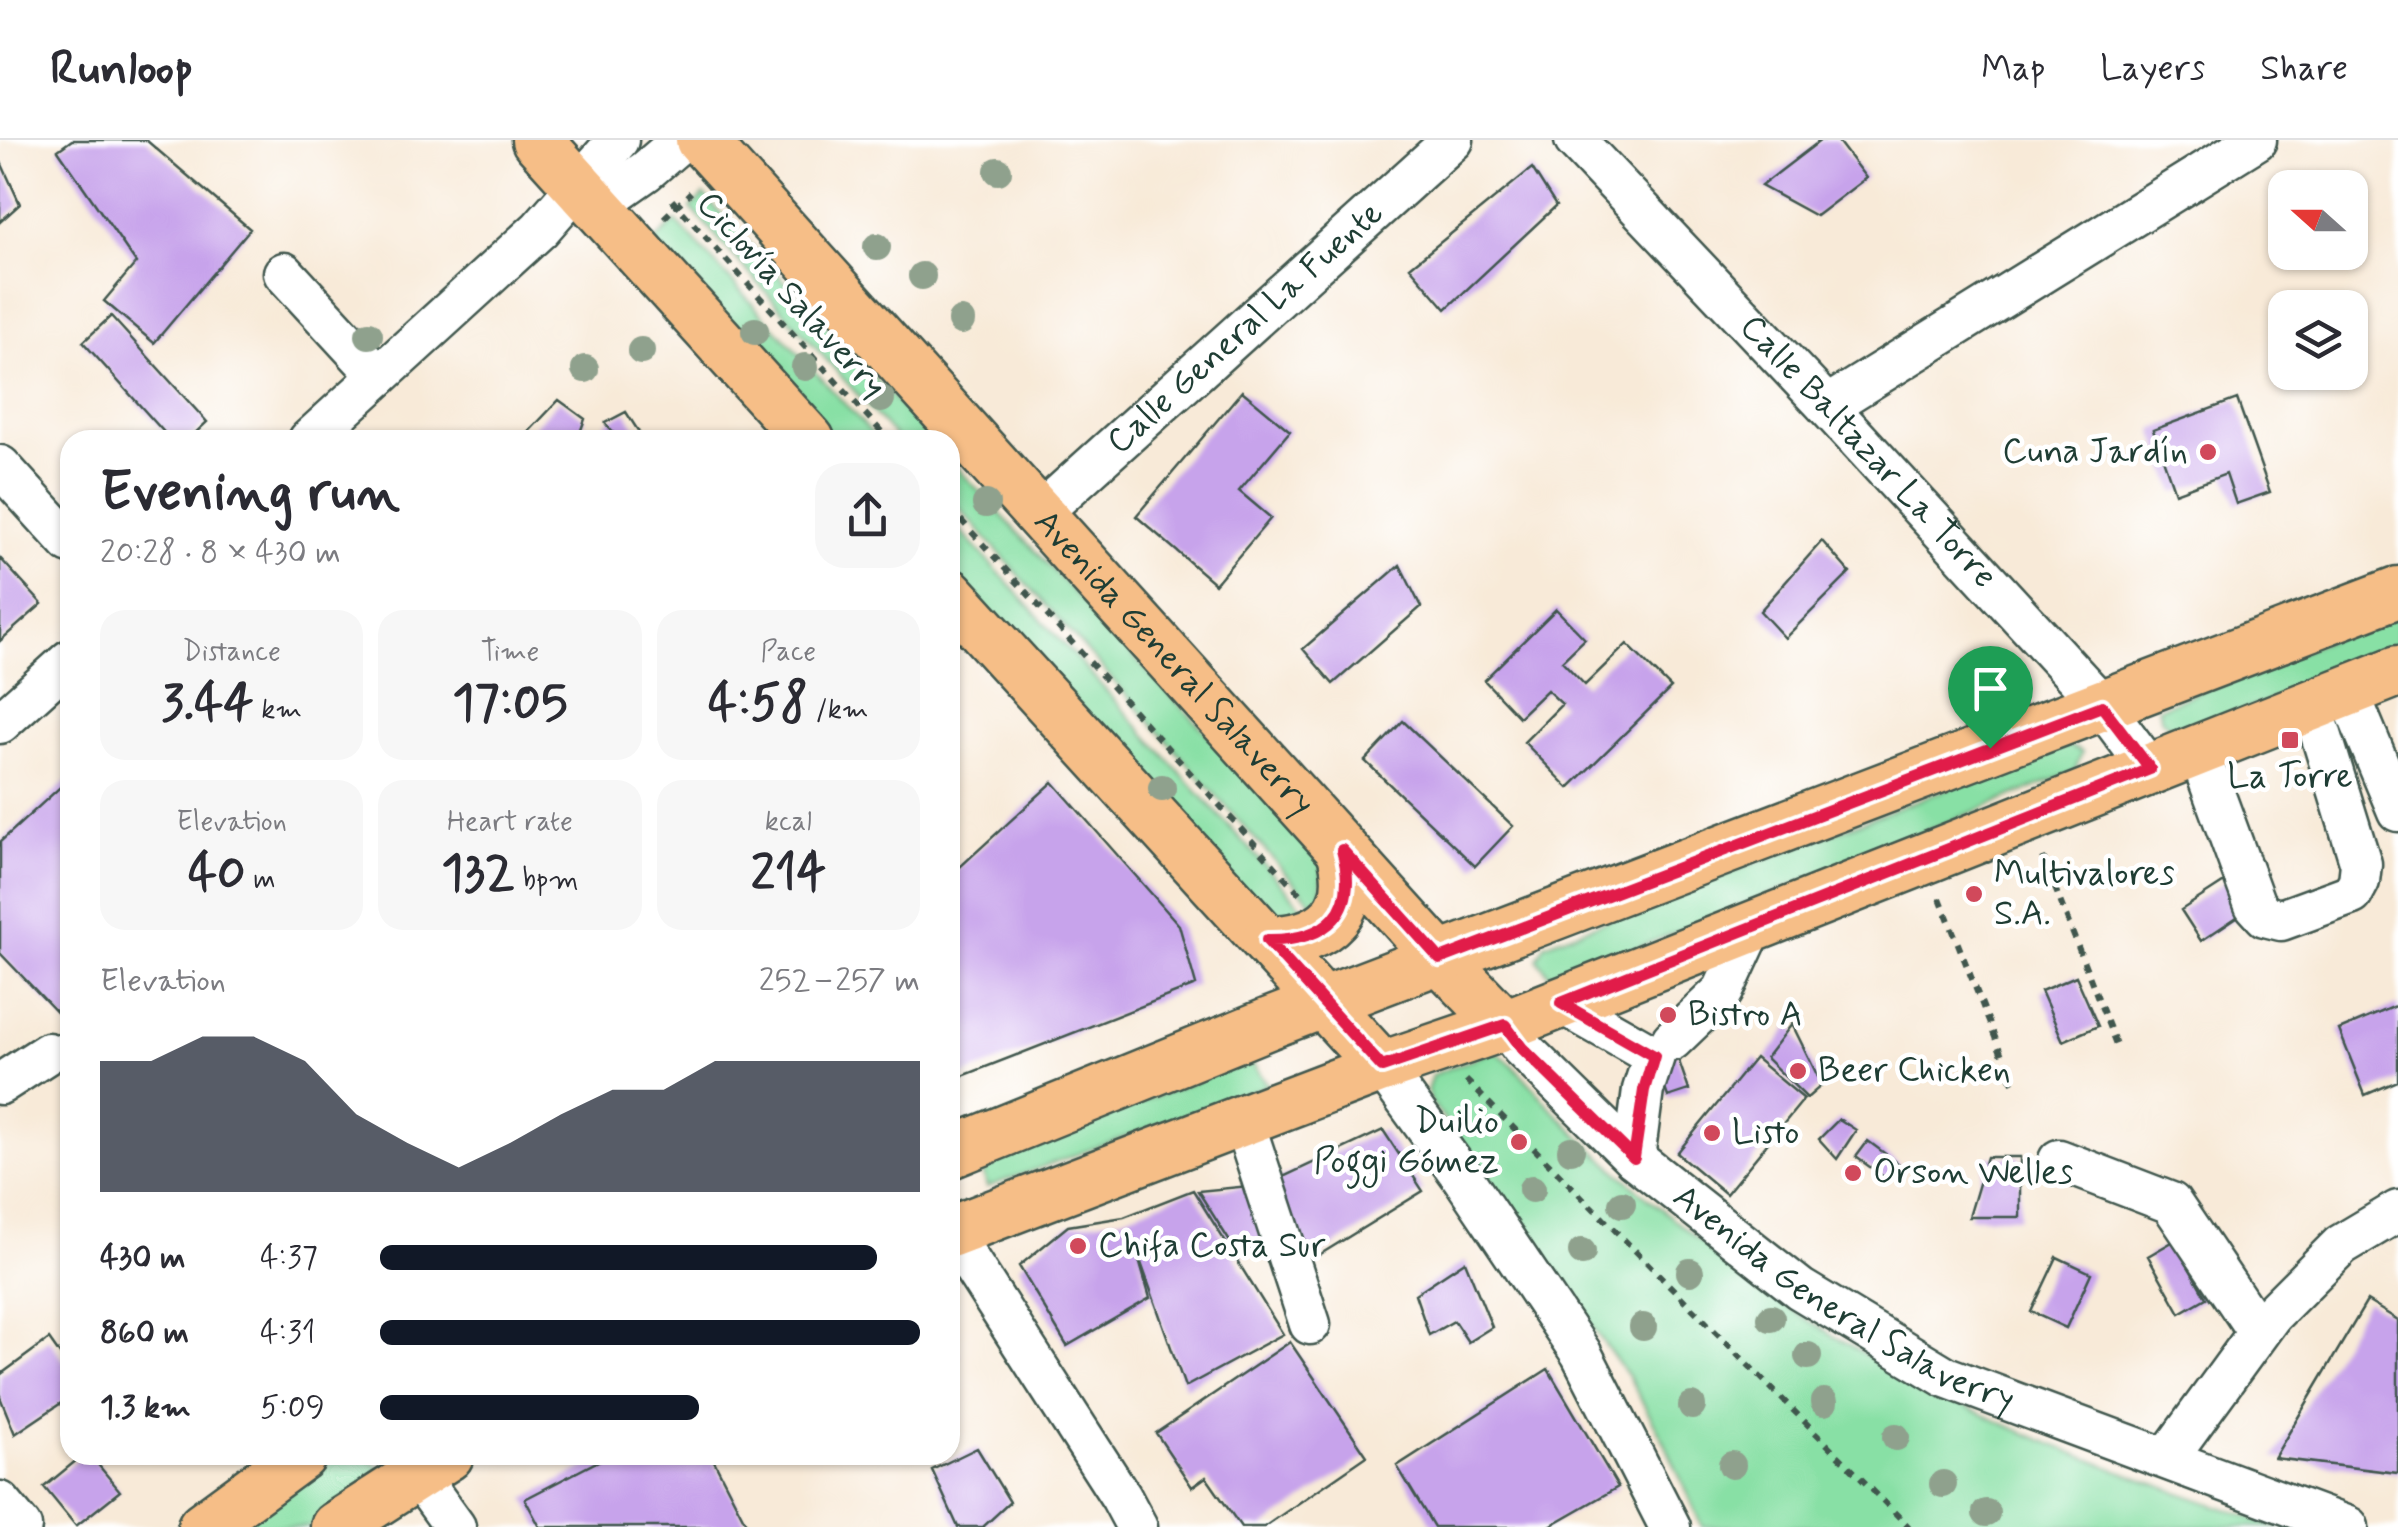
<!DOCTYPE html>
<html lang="en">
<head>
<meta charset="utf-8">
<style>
  body { margin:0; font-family:Mynerve,sans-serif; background:#f7f7f7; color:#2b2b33; height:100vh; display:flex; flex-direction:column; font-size:38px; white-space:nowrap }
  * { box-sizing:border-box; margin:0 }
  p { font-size:32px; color:#7c7c81 }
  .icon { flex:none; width:55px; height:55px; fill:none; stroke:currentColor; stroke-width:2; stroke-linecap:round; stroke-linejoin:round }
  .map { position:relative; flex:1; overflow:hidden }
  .drawer { position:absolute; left:60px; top:290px; width:900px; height:1035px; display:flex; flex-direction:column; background:#fff; border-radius:30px; box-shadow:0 2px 8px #0004 }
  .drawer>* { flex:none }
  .needle { width:65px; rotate:291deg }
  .fabs { position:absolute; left:2268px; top:30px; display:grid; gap:20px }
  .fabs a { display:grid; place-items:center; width:100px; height:100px; border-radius:20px; background:#fff; box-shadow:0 2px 8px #0004; font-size:50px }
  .pin { position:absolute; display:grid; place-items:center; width:85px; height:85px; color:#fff; margin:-102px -42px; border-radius:50% 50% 50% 0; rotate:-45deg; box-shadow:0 0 10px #0007 }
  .pin .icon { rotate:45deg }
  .round { display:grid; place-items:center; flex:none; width:105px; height:105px; border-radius:30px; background:#f7f7f7 }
  .head { display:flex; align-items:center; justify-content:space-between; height:170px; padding:0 40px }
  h1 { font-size:55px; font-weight:700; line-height:75px }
  .figures { display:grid; grid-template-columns:repeat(3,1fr); gap:15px; height:170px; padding:10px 40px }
  .figures div { display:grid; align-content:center; border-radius:25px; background:#f7f7f7; text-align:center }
  .figures b { font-size:50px; font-weight:700 }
  .figures small { font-size:28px; font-weight:400 }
  .figures p { font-size:28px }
  .chart { height:280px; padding:20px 40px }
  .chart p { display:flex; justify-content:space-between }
  .chart svg { width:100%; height:180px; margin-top:10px; fill:#111827; opacity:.7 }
  ul { padding:0 40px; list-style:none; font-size:32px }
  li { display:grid; grid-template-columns:160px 120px 1fr; align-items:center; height:75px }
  li i { height:25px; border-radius:12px; background:#111827 }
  header { display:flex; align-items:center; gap:60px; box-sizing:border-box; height:140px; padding:0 50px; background:#fff; border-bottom:2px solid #e1e1e2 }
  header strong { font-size:48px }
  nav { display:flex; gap:55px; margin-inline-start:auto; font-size:35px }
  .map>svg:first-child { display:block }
  .green { fill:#88e0a5; stroke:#548e6c; stroke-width:2.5 }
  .building { fill:#c7a3eb }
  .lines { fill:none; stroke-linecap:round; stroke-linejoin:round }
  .minor-casing { stroke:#40574d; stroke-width:45 }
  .major-casing { stroke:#40574d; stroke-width:55 }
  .path { stroke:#40574d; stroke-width:6; stroke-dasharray:8 8; stroke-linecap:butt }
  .minor { stroke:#fff; stroke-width:40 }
  .major { stroke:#f6be87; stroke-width:50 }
  .tree { fill:#8fa18d }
  .route-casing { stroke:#fff; stroke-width:20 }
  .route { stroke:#e11d48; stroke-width:12 }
  .poi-dot { fill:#d1495b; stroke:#fff; stroke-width:4 }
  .labels { text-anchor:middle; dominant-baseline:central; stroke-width:9; stroke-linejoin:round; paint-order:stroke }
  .street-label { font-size:35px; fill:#1f3d34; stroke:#fff }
  .poi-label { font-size:35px; fill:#1f3d34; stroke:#fff; text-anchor:start }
</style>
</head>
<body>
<header>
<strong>Runloop</strong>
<nav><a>Map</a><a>Layers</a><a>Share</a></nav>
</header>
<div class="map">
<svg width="2398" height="1387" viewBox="0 0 2398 1387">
  <rect width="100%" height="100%" fill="#fff"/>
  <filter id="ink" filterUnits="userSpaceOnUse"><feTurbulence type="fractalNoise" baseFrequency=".01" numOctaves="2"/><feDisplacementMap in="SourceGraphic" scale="20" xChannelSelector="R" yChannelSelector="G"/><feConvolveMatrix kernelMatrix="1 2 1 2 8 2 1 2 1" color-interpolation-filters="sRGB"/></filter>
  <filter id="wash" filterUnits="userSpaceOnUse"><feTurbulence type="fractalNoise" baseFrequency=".0048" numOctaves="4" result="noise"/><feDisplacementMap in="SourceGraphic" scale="40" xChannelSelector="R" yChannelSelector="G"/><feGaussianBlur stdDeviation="2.25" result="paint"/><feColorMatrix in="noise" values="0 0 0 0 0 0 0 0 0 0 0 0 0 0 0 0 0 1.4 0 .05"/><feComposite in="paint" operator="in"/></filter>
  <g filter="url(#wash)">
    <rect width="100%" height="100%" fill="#f8ead8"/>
    <path class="green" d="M704,55L932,300H898L691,68Z
      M676,81L878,300H824L649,106Z
      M950,320L1144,528L1322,712V752L1314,765L950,358Z
      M950,379L1306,771L1263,786L950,440Z
      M2398,472V510L2197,589H2173L2162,580L2158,568Z
      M2069,606L2082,612L2075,631L1567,836L1549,834L1537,819L1545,804L2048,610Z
      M1494,911C1520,927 1537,954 1558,975C1611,1029 1670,1077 1729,1124C1891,1251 2087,1323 2280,1387H1702L1664,1301L1629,1238L1432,963L1427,951L1432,935Z
      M1250,920L1268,945L987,1047L981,1024Z
      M367,1319L387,1332L308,1387H237L332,1321Z"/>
    <g id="blocks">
      <path class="building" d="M72,0H146L250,89L154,203L104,161L136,123L58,10Z
        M1821,0H1837L1866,38L1816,76L1761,46Z
        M0,20L20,64L0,82Z
        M1532,28L1556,66L1446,169L1410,127Z
        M111,176L207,282L188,300H171L83,202Z
        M1242,251L1290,291L1239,351L1271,378L1215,444L1136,376Z
        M2237,259L2270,352L2236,364L2226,334L2175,353L2153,290Z
        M559,260L585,279L578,298L581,300H521Z
        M626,272L644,300H619L605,283Z
        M1822,401L1850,433L1785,498L1760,471Z
        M0,418L42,464L0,501Z
        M1400,425L1421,467L1333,544L1303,509Z
        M1556,469L1585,499L1562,521L1585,545L1627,504L1671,548L1569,648L1524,602L1562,564L1547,550L1519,577L1484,540Z
        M1403,581L1513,686L1475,726L1365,621Z
        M70,638V886L0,813V702Z
        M1053,642L1179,785L1196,845L950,941V736Z
        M2229,739L2249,769L2201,801L2181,770Z
        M2076,836L2098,886L2063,901L2041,851Z
        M2398,865V941L2365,955L2339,890Z
        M1792,884L1822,945L1807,958L1766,918Z
        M1667,887L1689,950L1668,957L1646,895Z
        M1755,918L1804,959L1726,1054L1677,1013Z
        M1839,979L1856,990L1837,1019L1819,999Z
        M1383,990L1423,1051L1306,1123L1270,1043Z
        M1868,1001L1899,1024L1888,1040L1856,1017Z
        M1987,1017H2020V1077H1969Z
        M1249,1046L1272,1099L1239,1116L1198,1051Z
        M1193,1050L1283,1194L1185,1247L1134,1103L1150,1158L1067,1206L1019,1126L1068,1086L1124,1077Z
        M2174,1101L2206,1158L2180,1173L2148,1116Z
        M2057,1117L2091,1133L2066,1188L2031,1172Z
        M1465,1121L1492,1187L1468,1202L1454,1181L1429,1195L1415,1154Z
        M2367,1161L2398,1180V1333L2274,1318Z
        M950,1195L960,1217L950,1222Z
        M49,1199L70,1229V1257L15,1294L0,1257V1235Z
        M1290,1202L1367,1316L1264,1387H1241L1206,1337L1192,1347L1156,1293Z
        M1548,1229L1618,1347L1548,1387H1434L1397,1326Z
        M977,1308L1010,1362L983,1387H958L932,1330Z
        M83,1315H90L120,1351L76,1386L44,1347Z
        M610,1315H711L748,1387H540L525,1359Z"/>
    </g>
  </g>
  <g filter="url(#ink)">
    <use href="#blocks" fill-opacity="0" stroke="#40574d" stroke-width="2.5"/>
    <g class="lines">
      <defs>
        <g id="minor">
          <path id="s1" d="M1575,0L1827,266L2102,565L2150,629"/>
          <path d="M596,66L646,31L682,0"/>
          <path d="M284,133L379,236"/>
          <path d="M1827,266L2256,0"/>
          <path d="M309,300L540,89L618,0"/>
          <path d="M0,326L70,403"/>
          <path id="s2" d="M1039,374L1453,0"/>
          <path d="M2348,551L2398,671"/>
          <path d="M0,583L70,520"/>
          <path d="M2198,610L2255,765L2265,776L2281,780L2352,754L2359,741L2361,724L2312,565"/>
          <path d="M1561,863L1654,916L1643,950L1634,1018"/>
          <path id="s3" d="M1505,885L1522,908L1634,1018L1800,1149L1946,1237L2348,1387"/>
          <path d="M1672,900L1723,851L1753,786"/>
          <path d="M1382,927L1463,1038L1581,1213L1670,1387"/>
          <path d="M0,944L48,913"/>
          <path d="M1243,980L1310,1184"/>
          <path d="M2059,1020L2171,1063L2258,1192"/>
          <path d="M950,1091L1121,1357L1137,1387"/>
          <path d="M403,1315L455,1387"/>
          <path d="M2167,1318L2272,1174L2341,1105L2398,1071"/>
          <path d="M0,1362L21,1387"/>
        </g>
        <g id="major">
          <path d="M537,0L809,300"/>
          <path id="s4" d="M701,0L1441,819L1505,885"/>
          <path d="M950,454L1382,927"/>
          <path d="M1267,801C1326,801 1360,771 1342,710"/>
          <path d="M950,1013L1270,883L2398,452"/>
          <path d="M950,1092L1382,927L1505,885L2398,531"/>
          <path d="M203,1387L301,1315"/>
          <path d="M336,1387L448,1315"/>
        </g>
      </defs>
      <use href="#minor" class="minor-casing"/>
      <use href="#major" class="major-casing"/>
      <path class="path" d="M672,60L889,300
        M664,78L691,52
        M950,368L1300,754
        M2043,717L2117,907
        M1940,758L2013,943
        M1466,940L1909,1387"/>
      <use href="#minor" class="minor"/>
      <use href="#major" class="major"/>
    </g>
    <g class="tree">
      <circle cx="998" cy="31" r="14"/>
      <circle cx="877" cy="107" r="14"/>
      <circle cx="922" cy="136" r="14"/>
      <circle cx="961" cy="181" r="14"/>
      <circle cx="755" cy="191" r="14"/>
      <circle cx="369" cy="195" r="14"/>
      <circle cx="641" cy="211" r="14"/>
      <circle cx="805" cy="227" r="14"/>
      <circle cx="585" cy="229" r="14"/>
      <circle cx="881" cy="259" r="14"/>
      <circle cx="986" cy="364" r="14"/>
      <circle cx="1162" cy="648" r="14"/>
      <circle cx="1571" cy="1010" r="14"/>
      <circle cx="1532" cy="1049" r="14"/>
      <circle cx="1622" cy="1064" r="14"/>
      <circle cx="1582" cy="1112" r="14"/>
      <circle cx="1690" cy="1132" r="14"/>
      <circle cx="1771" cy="1178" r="14"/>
      <circle cx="1643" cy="1187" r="14"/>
      <circle cx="1808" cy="1216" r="14"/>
      <circle cx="1824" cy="1262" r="14"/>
      <circle cx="1692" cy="1266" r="14"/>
      <circle cx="1896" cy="1297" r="14"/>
      <circle cx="1732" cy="1325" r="14"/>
      <circle cx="1943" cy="1344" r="14"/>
      <circle cx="1986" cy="1373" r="14"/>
    </g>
  </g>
  <g class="lines" filter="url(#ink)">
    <defs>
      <path id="route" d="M2102,566L2150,629L1561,863L1654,916L1644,950L1634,1018L1522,908L1505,885L1382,927L1267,800C1327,801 1360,772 1342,710L1440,819Z"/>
    </defs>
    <use href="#route" class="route-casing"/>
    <use href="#route" class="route"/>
  </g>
  <g class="poi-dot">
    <circle cx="2208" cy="312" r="10"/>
    <rect x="2280" y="590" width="20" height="20" rx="5"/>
    <circle cx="1974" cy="754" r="10"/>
    <circle cx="1668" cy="875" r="10"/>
    <circle cx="1798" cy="931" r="10"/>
    <circle cx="1712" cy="993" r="10"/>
    <circle cx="1519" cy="1002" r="10"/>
    <circle cx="1853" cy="1033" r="10"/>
    <circle cx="1078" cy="1106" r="10"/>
  </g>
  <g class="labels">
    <g class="street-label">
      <text transform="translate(791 155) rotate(48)">Ciclovía Salaverry</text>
      <text stroke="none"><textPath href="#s2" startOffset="278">Calle General La Fuente</textPath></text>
      <text stroke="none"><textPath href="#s1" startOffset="428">Calle Baltazar La Torre</textPath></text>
      <text stroke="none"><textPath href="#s4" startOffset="705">Avenida General Salaverry</textPath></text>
      <text stroke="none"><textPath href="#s3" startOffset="440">Avenida General Salaverry</textPath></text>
    </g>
    <g class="poi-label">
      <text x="2188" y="312" text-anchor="end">Cuna Jardín</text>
      <text x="2290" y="637" text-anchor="middle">La Torre</text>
      <text x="1994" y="734">Multivalores<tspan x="1994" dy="40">S.A.</tspan></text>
      <text x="1688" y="875">Bistro A</text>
      <text x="1818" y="931">Beer Chicken</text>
      <text x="1499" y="982" text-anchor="end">Duilio<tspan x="1499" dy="40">Poggi Gómez</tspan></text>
      <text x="1732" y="993">Listo</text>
      <text x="1873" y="1033">Orson Welles</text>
      <text x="1098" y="1106">Chifa Costa Sur</text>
    </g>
  </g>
</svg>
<div class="fabs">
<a><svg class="needle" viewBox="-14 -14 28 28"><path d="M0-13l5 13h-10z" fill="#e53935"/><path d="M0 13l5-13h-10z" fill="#7c7c81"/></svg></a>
<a><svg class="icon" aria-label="layers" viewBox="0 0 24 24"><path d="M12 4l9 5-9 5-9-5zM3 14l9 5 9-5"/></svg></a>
</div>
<div class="pin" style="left:1990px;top:608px;background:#1e9e55"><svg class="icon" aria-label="arrive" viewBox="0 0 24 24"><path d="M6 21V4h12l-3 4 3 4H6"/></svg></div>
<section class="drawer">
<div class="head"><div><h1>Evening run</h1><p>20:28 · 8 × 430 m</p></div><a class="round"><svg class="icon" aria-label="share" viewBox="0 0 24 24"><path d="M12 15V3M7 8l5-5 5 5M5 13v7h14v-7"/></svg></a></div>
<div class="figures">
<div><p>Distance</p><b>3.44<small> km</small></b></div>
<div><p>Time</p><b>17:05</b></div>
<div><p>Pace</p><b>4:58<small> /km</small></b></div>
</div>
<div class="figures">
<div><p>Elevation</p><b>40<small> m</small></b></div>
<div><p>Heart rate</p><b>132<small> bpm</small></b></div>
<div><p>kcal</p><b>214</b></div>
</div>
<div class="chart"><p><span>Elevation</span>252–257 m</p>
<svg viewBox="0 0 160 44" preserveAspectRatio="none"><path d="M0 44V12L10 12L20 6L30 6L40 12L50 25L60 32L70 38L80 32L90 25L100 19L110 19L120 12L130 12L140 12L150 12L160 12V44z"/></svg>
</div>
<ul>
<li><b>430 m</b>4:37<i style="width:92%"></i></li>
<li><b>860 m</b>4:31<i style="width:100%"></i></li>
<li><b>1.3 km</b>5:09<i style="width:59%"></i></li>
</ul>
</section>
</div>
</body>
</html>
